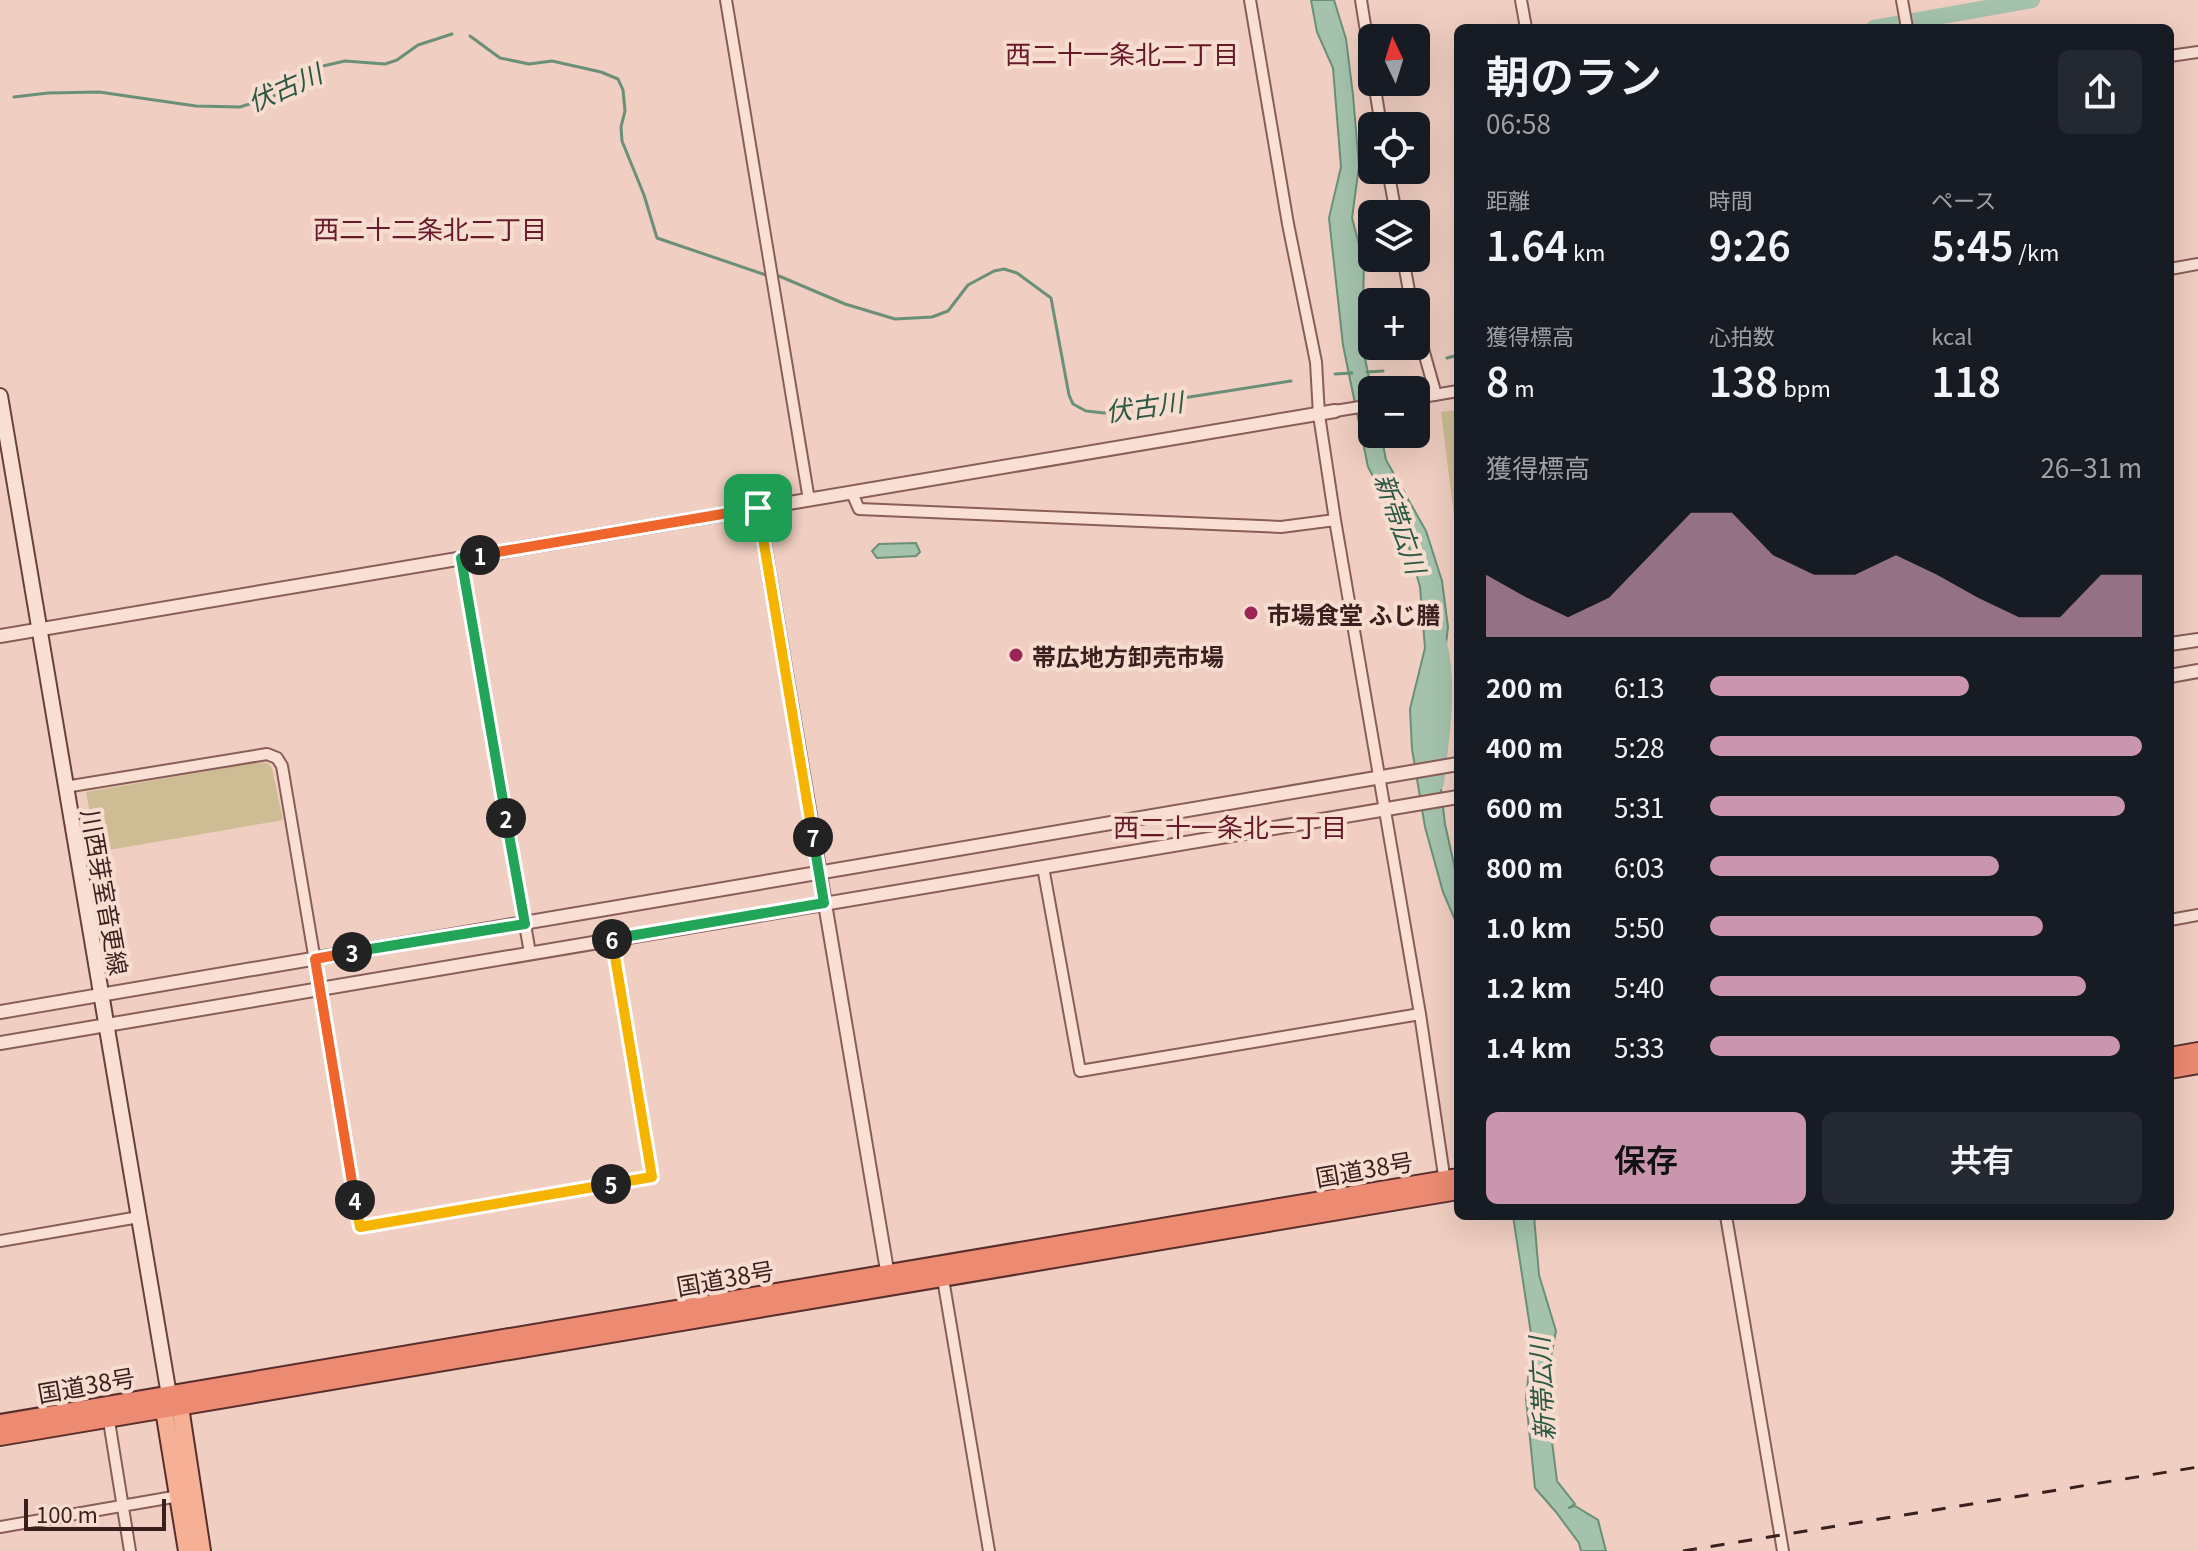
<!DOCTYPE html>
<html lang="ja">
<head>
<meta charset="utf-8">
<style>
  body { margin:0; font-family:Georgia,"Noto Sans JP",serif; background:#242831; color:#f1f3f6; height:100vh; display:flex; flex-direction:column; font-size:30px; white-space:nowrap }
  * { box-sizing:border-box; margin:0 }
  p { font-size:26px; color:#9ea1a6 }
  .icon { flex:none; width:44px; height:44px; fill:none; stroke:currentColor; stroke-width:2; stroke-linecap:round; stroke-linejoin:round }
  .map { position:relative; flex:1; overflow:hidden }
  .panel { position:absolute; left:1454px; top:24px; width:720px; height:1196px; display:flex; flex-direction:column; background:#171b24; border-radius:12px; box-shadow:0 8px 32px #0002 }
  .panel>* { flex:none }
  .needle { width:52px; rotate:356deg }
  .controls { position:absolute; left:1358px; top:24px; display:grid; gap:16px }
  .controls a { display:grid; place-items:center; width:72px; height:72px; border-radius:12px; background:#171b24; box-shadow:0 8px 32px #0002; font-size:40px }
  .scale { position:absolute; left:24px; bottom:20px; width:142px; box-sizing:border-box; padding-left:8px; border:4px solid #391f1d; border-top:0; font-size:22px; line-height:28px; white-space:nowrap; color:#391f1d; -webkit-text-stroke:6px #f7dcd0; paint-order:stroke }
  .pin { position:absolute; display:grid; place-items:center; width:68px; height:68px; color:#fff; margin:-34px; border-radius:16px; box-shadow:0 4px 12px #0006 }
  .km { position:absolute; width:40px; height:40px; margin:-20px; border-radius:50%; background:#222; color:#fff; font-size:22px; line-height:40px; text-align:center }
  .round { display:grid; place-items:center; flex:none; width:84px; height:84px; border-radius:12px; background:#242831 }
  .headline { display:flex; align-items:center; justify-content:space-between; height:136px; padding:0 32px }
  h1 { font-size:44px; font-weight:600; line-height:60px }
  .figures { display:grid; grid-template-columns:repeat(3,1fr); gap:12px; height:136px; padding:8px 32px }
  .figures div { display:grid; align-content:center }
  .figures b { font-size:40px; font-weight:600 }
  .figures small { font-size:22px; font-weight:400 }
  .figures p { font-size:22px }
  .chart { height:224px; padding:16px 32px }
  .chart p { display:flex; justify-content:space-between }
  .chart svg { width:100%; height:144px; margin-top:8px; fill:#ca96ae; opacity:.7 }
  .cta { display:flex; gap:16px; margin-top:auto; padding:16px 32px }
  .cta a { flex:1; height:92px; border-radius:12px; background:#ca96ae; color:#111; font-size:32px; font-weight:600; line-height:92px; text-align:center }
  .cta a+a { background:#242831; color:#f1f3f6 }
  ul { padding:0 32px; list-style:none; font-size:26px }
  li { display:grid; grid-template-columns:128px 96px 1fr; align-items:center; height:60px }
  li i { height:20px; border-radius:10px; background:#ca96ae }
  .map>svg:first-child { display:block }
  .green { fill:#cebd94 }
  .water { fill:#a4c2ac; stroke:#6a9077; stroke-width:2 }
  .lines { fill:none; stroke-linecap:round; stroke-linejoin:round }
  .stream { stroke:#6a9077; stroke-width:3 }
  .river { stroke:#a4c2ac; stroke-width:16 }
  .minor-casing { stroke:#8a5e58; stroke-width:14 }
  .tertiary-casing { stroke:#8a5e58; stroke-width:16 }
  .secondary-casing { stroke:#6b3f3b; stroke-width:18 }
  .primary-casing { stroke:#572e2c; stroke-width:20 }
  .trunk-casing { stroke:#572e2c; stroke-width:20 }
  .minor { stroke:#fadfd4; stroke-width:10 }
  .tertiary { stroke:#fadfd4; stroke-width:12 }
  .secondary { stroke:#fadfd4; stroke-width:14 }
  .primary { stroke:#f5b096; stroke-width:16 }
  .trunk { stroke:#ec8a72; stroke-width:16 }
  .rail { stroke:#391f1d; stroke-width:3; stroke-dasharray:14 14; stroke-linecap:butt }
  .split-1-casing { stroke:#fff; stroke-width:16 }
  .split-2-casing { stroke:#fff; stroke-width:16 }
  .split-3-casing { stroke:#fff; stroke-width:16 }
  .split-4-casing { stroke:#fff; stroke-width:16 }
  .split-5-casing { stroke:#fff; stroke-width:16 }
  .split-6-casing { stroke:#fff; stroke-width:16 }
  .split-7-casing { stroke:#fff; stroke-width:16 }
  .split-8-casing { stroke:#fff; stroke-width:16 }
  .split-1 { stroke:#f0652b; stroke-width:10 }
  .split-2 { stroke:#22a559; stroke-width:10 }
  .split-3 { stroke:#22a559; stroke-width:10 }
  .split-4 { stroke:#f0652b; stroke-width:10 }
  .split-5 { stroke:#f5b400; stroke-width:10 }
  .split-6 { stroke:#f5b400; stroke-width:10 }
  .split-7 { stroke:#22a559; stroke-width:10 }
  .split-8 { stroke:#f5b400; stroke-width:10 }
  .poi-dot { fill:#9b2557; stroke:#f7dcd0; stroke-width:3 }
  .labels { text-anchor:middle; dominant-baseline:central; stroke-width:8; stroke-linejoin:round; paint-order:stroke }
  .poi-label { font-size:24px; font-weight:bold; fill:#391f1d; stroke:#f7dcd0; text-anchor:start }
  .street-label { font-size:24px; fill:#391f1d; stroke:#f7dcd0 }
  .neighbourhood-label { font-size:26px; fill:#671a2a; stroke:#f7dcd0 }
  .water-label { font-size:26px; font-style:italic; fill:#2b5943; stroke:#f7dcd0 }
</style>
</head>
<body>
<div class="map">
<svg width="2198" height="1551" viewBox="0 0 2198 1551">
  <rect width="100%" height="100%" fill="#f0cec1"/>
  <path class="green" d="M1458,410V548L1441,412Z
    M261,762L268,763L272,768L283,820L97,852L86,792Z"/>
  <path class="water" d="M1311,0H1334L1346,39L1353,95L1359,166L1352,218L1364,263L1362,344L1372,392V434H1381L1386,460L1426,531L1442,581L1448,627L1435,738L1445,824L1458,882V927L1443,892L1425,827L1412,749L1410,709L1425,648L1420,587L1406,537L1368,467L1343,345L1329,218L1341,167L1333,68L1317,32Z
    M916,543L920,552L916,556L877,558L872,551L879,544Z
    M1513,1216H1534L1539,1275L1556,1331L1548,1372L1547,1402L1557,1481L1575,1504L1568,1508L1575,1506L1598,1520L1606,1551H1581L1579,1543L1556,1512L1535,1488L1526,1399L1532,1340Z"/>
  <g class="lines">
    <path class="stream" d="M470,36L500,58L529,64L552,61L601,72L618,79L623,90L625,111L621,127L622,141L644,195L657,238L766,275
      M14,97L48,93L99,92L196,106L240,107L272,97L323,66L345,61L385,64L397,60L418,45L452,34
      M779,276L845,304L895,319L932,317L948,311L968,285L994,271L1004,269L1017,273L1051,298L1069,395L1073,404L1086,411L1104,413L1145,404L1291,381
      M1447,358L1458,355
      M1367,372L1383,371
      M1335,374L1352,373"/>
    <path class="river" d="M1874,28L2032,0
      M1436,783C1441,736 1450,689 1439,643"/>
    <defs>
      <path id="minor" d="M726,0L809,500
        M1250,0L1288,224L1316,362L1319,415L1335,520L1420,1014L1445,1182
        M1361,0L1372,69
        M1521,0L1526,28
        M1902,0L1907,28
        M2170,56L2198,52
        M1374,82L1381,126
        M1388,170L1396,214
        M1403,258L1411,302
        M2170,269L2198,264
        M1416,324L1436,395
        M1416,398L1458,391
        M1335,411L1372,405
        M852,493L859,509L1281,527L1335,520
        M461,558L530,953
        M65,787L267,754L277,758L282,766L360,1227L652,1177L612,939
        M1043,867L1080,1071L1420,1014
        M2170,920L2198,915
        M1726,1216L1783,1551
        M0,1241L139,1217
        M942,1273L989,1551
        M108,1415L130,1551
        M0,1527L179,1496"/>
      <path id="tertiary" d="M758,508L889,1282
        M0,636L1335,411
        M2170,644L2198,640
        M2170,676L2198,671
        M0,1012L1458,764
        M0,1043L1458,797"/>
      <path id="secondary" d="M0,396L169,1395"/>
      <path id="primary" d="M187,1551L164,1410L169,1395L180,1407L202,1551"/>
      <path id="trunk" d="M2170,1056L2198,1051
        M2170,1070L2198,1065
        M0,1423L1458,1177
        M0,1437L1458,1191"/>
    </defs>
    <use href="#minor" class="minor-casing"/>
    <use href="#tertiary" class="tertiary-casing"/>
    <use href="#secondary" class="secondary-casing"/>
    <use href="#primary" class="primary-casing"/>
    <use href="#trunk" class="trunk-casing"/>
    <use href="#minor" class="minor"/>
    <use href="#tertiary" class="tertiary"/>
    <use href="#secondary" class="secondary"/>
    <use href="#primary" class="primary"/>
    <use href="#trunk" class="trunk"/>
    <path class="rail" d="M1683,1551L2198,1467"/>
  </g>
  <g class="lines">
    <defs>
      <path id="split-1" d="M480,555L758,508"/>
      <path id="split-2" d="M480,555L461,558L506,818"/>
      <path id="split-3" d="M352,952L525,924L506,818"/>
      <path id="split-4" d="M352,952L315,959L355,1200"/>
      <path id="split-5" d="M355,1200L360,1227L611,1184"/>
      <path id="split-6" d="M611,1184L652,1177L612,939"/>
      <path id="split-7" d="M612,939L824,903L813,837"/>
      <path id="split-8" d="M758,508L813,837"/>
    </defs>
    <use href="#split-1" class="split-1-casing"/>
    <use href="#split-2" class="split-2-casing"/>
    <use href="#split-3" class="split-3-casing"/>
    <use href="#split-4" class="split-4-casing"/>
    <use href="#split-5" class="split-5-casing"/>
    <use href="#split-6" class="split-6-casing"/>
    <use href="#split-7" class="split-7-casing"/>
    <use href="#split-8" class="split-8-casing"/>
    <use href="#split-1" class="split-1"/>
    <use href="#split-2" class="split-2"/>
    <use href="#split-3" class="split-3"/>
    <use href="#split-4" class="split-4"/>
    <use href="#split-5" class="split-5"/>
    <use href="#split-6" class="split-6"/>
    <use href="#split-7" class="split-7"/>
    <use href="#split-8" class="split-8"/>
  </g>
  <g class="poi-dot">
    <circle cx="1251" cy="613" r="8"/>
    <circle cx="1016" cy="655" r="8"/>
  </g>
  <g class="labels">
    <g class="poi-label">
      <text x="1267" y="613">市場食堂 ふじ膳</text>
      <text x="1032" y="655">帯広地方卸売市場</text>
    </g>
    <g class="street-label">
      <text transform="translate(106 892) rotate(80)">川西芽室音更線</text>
      <text transform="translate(1364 1168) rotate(-10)">国道38号</text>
      <text transform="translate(725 1277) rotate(-10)">国道38号</text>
      <text transform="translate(86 1384) rotate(-10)">国道38号</text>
    </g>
    <g class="neighbourhood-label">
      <text x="1122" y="52">西二十一条北二丁目</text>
      <text x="430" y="227">西二十二条北二丁目</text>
      <text x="1230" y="825">西二十一条北一丁目</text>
    </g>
    <g class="water-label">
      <text transform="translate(284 86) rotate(-24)">伏古川</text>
      <text transform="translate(1144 405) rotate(-8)">伏古川</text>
      <text transform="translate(1402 523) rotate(71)">新帯広川</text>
      <text transform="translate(1540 1389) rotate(-93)">新帯広川</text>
    </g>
  </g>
</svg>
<div class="controls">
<a><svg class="needle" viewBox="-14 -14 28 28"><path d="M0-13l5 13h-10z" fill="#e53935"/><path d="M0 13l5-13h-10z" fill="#9ea1a6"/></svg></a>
<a><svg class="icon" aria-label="locate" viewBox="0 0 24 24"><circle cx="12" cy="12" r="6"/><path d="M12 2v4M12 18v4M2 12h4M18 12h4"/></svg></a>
<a><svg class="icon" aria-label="layers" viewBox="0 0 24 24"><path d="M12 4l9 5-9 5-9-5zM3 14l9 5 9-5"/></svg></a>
<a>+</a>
<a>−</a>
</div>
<div class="scale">100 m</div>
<div class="pin" style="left:758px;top:508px;background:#1e9e55"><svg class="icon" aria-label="arrive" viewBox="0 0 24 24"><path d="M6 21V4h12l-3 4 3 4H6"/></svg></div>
<b class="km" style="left:480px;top:555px">1</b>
<b class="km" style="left:506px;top:818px">2</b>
<b class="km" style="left:352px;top:952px">3</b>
<b class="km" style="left:355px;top:1200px">4</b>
<b class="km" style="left:611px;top:1184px">5</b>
<b class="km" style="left:612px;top:939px">6</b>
<b class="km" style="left:813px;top:837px">7</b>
<section class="panel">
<div class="headline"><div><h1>朝のラン</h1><p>06:58</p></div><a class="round"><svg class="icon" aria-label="share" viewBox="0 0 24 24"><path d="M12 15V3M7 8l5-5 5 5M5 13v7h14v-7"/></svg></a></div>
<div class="figures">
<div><p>距離</p><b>1.64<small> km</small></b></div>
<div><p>時間</p><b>9:26</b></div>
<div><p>ペース</p><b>5:45<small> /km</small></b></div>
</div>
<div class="figures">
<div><p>獲得標高</p><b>8<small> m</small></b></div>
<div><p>心拍数</p><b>138<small> bpm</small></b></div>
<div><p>kcal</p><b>118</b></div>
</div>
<div class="chart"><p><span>獲得標高</span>26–31 m</p>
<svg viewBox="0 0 160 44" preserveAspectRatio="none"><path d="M0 44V25L10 32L20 38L30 32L40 19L50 6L60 6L70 19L80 25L90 25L100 19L110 25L120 32L130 38L140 38L150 25L160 25V44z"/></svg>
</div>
<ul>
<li><b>200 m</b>6:13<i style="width:60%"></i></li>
<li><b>400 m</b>5:28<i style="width:100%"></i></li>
<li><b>600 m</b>5:31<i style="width:96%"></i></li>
<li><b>800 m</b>6:03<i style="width:67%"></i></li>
<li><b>1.0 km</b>5:50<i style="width:77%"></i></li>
<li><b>1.2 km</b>5:40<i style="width:87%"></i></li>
<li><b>1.4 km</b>5:33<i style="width:95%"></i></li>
</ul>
<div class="cta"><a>保存</a><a>共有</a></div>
</section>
</div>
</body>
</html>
